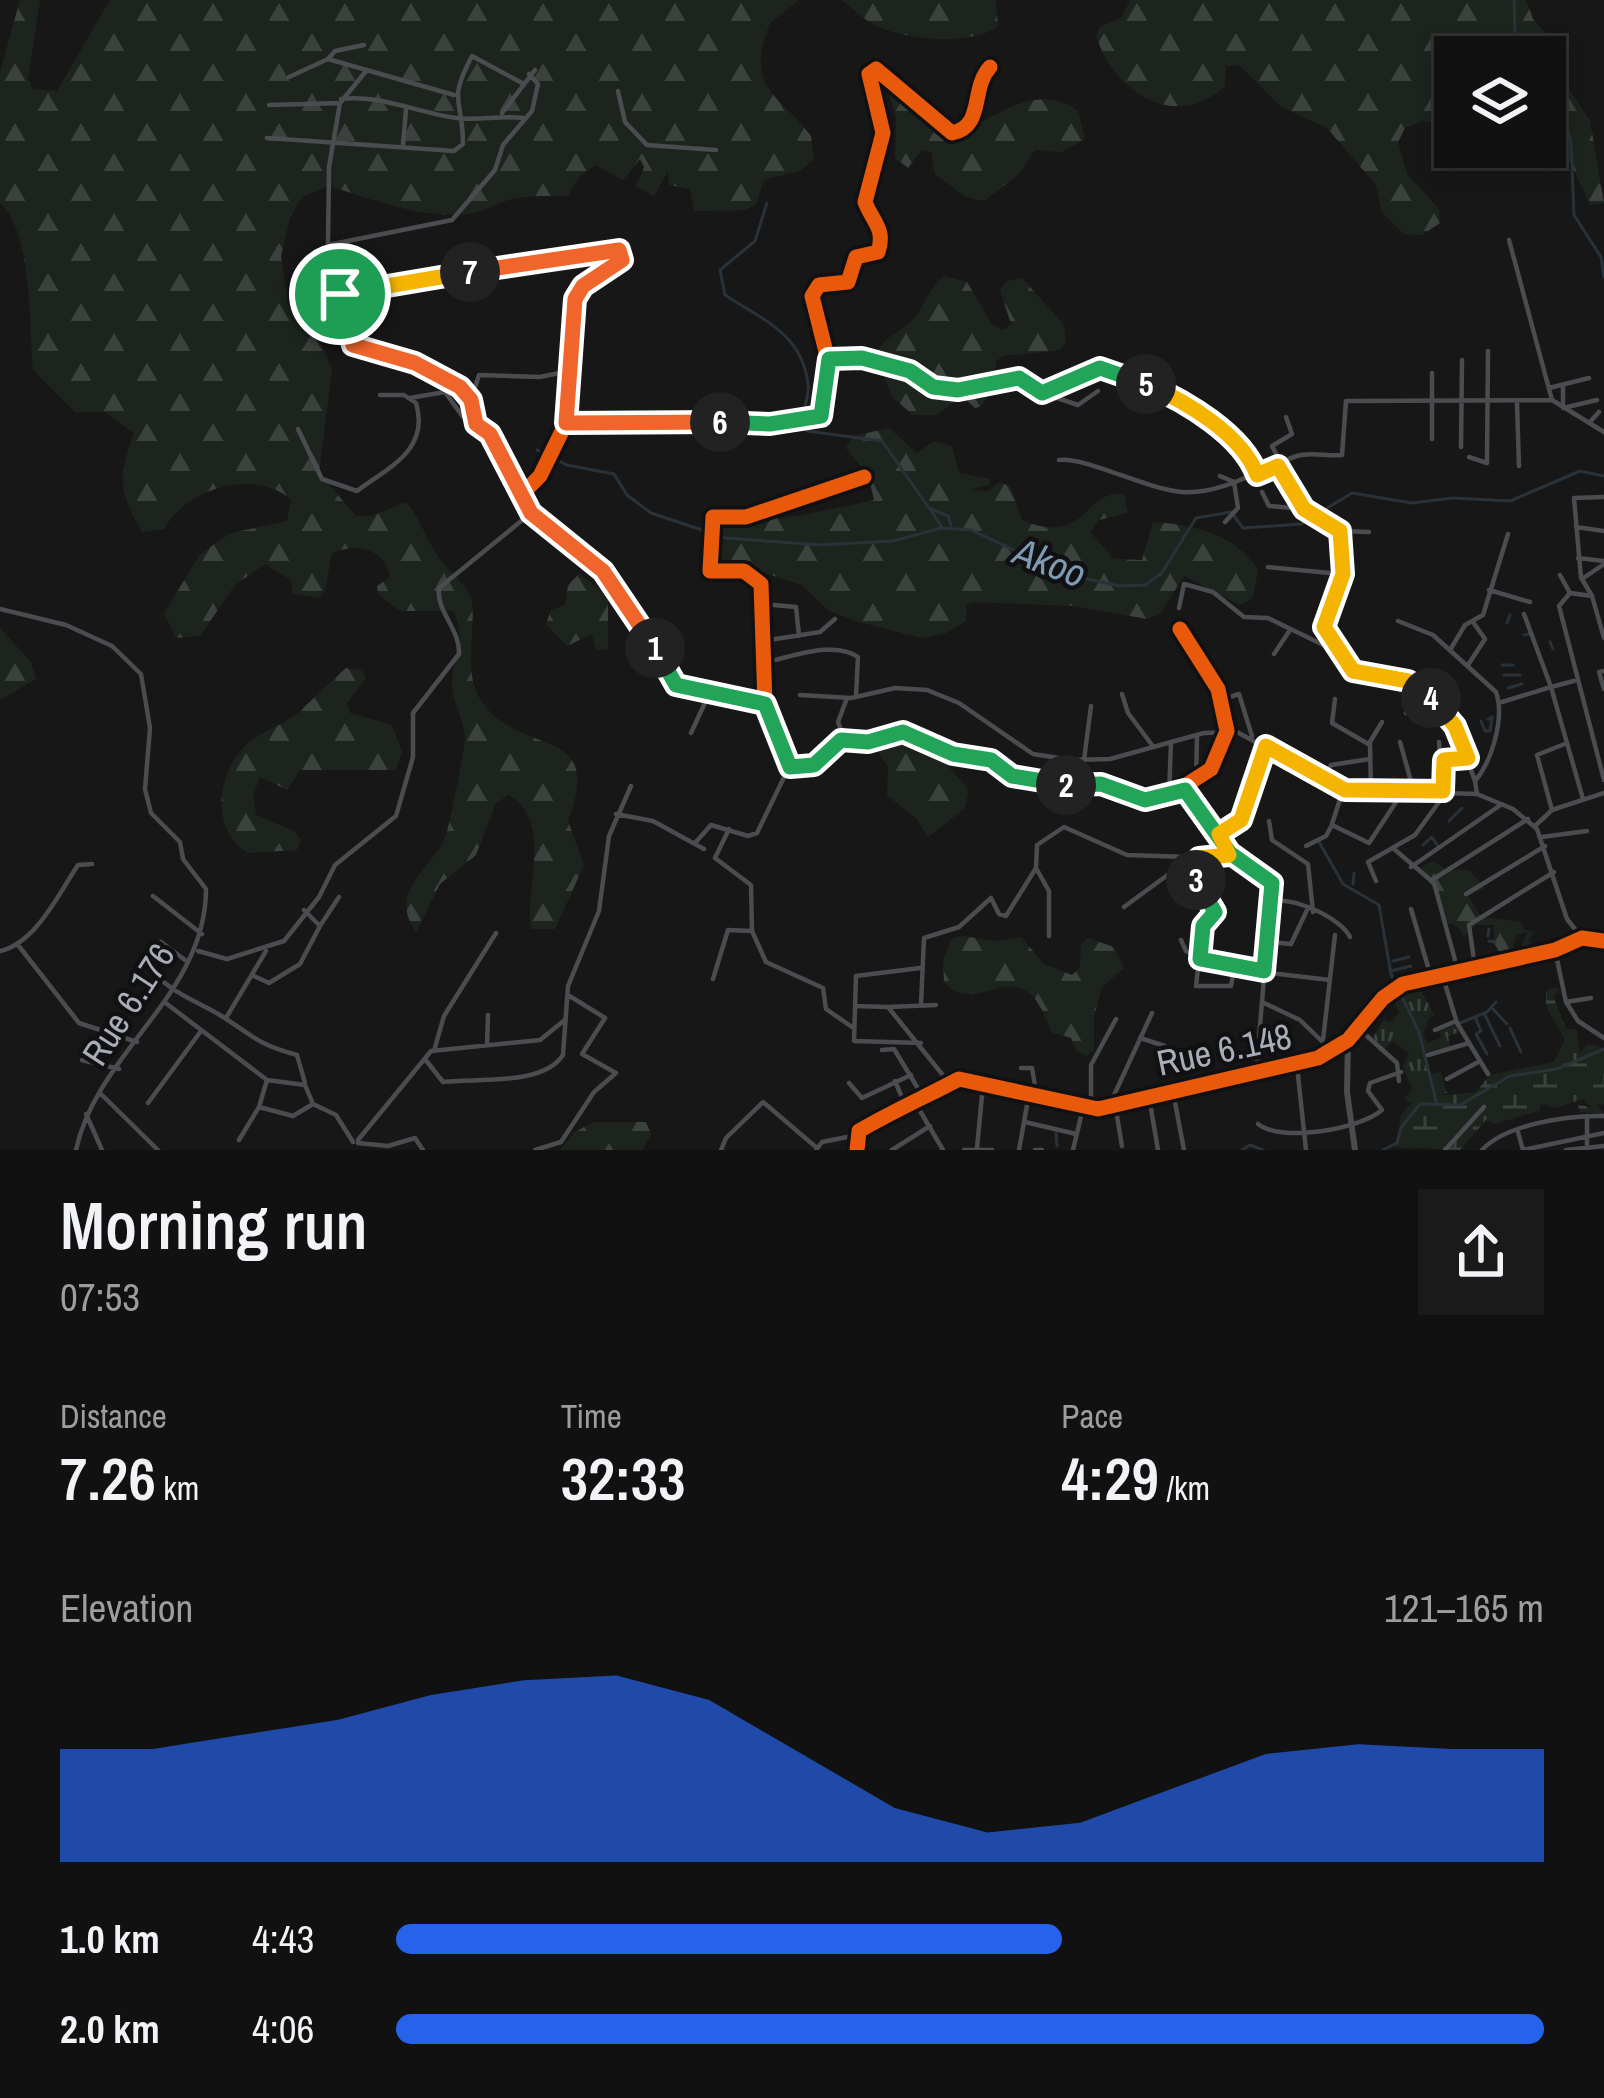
<!DOCTYPE html>
<html lang="en">
<head>
<meta charset="utf-8">
<style>
  body { margin:0; font-family:"Archivo Narrow",sans-serif; background:#1a1a1a; color:#f1f3f6; height:100vh; display:flex; flex-direction:column; font-size:45px; white-space:nowrap }
  * { box-sizing:border-box; margin:0 }
  p { font-size:39px; color:#9c9d9f }
  .icon { flex:none; width:66px; height:66px; fill:none; stroke:currentColor; stroke-width:2; stroke-linecap:round; stroke-linejoin:round }
  .map { position:relative; height:1150px; overflow:hidden }
  .drawer { display:flex; flex-direction:column; background:#111; flex:1 }
  .drawer>* { flex:none }
  .tools { position:absolute; left:1434px; top:36px; display:grid; gap:24px }
  .tools a { display:grid; place-items:center; width:132px; height:132px; border-radius:0px; background:#111; box-shadow:0 6px 18px #0003,0 0 0 3px #303131; font-size:60px }
  .pin { position:absolute; display:grid; place-items:center; width:102px; height:102px; color:#fff; margin:-51px; border:6px solid #fff; border-radius:50%; box-shadow:0 3px 12px #0007 }
  .km { position:absolute; width:60px; height:60px; margin:-30px; border-radius:50%; background:#222; color:#fff; font-size:33px; line-height:60px; text-align:center }
  .round { display:grid; place-items:center; flex:none; width:126px; height:126px; border-radius:0px; background:#1a1a1a }
  .head { display:flex; align-items:center; justify-content:space-between; height:204px; padding:0 60px }
  h1 { font-size:66px; font-weight:600; line-height:90px }
  .figures { display:grid; grid-template-columns:repeat(3,1fr); gap:18px; height:204px; padding:12px 60px }
  .figures div { display:grid; align-content:center }
  .figures b { font-size:60px; font-weight:600 }
  .figures small { font-size:33px; font-weight:400 }
  .figures p { font-size:33px }
  .chart { height:336px; padding:24px 60px }
  .chart p { display:flex; justify-content:space-between }
  .chart svg { width:100%; height:216px; margin-top:12px; fill:#2563eb; opacity:.7 }
  ul { padding:0 60px; list-style:none; font-size:39px }
  li { display:grid; grid-template-columns:192px 144px 1fr; align-items:center; height:90px }
  li i { height:30px; border-radius:15px; background:#2563eb }
  .map>svg:first-child { display:block }
  .grass { fill:url(#grass-tufts) }
  .forest { fill:url(#forest-firs) }
  .wetland { fill:url(#wetland-marsh) }
  .lines { fill:none; stroke-linecap:round; stroke-linejoin:round }
  .stream { stroke:#2a3239; stroke-width:3 }
  .minor { stroke:#4b4c50; stroke-width:4.5 }
  .tertiary { stroke:#4b4c50; stroke-width:6 }
  .cycleway-casing { stroke:#111113; stroke-width:22 }
  .cycleway { stroke:#e8590c; stroke-width:15 }
  .split-1-casing { stroke:#fff; stroke-width:24 }
  .split-2-casing { stroke:#fff; stroke-width:24 }
  .split-3-casing { stroke:#fff; stroke-width:24 }
  .split-4-casing { stroke:#fff; stroke-width:24 }
  .split-5-casing { stroke:#fff; stroke-width:24 }
  .split-6-casing { stroke:#fff; stroke-width:24 }
  .split-7-casing { stroke:#fff; stroke-width:24 }
  .split-8-casing { stroke:#fff; stroke-width:24 }
  .split-1 { stroke:#f0652b; stroke-width:15 }
  .split-2 { stroke:#22a559; stroke-width:15 }
  .split-3 { stroke:#22a559; stroke-width:15 }
  .split-4 { stroke:#f5b400; stroke-width:15 }
  .split-5 { stroke:#f5b400; stroke-width:15 }
  .split-6 { stroke:#22a559; stroke-width:15 }
  .split-7 { stroke:#f0652b; stroke-width:15 }
  .split-8 { stroke:#f5b400; stroke-width:15 }
  .labels { text-anchor:middle; dominant-baseline:central; stroke-width:9; stroke-linejoin:round; paint-order:stroke }
  .street-label { font-size:36px; fill:#a8adb8; stroke:#111113 }
  .water-label { font-size:39px; font-style:italic; fill:#7f9bb3; stroke:#111113 }
</style>
</head>
<body>
<div class="map">
<svg width="1604" height="1150" viewBox="0 0 1604 1150">
  <defs>
    <pattern id="grass-tufts" width="24" height="20" patternUnits="userSpaceOnUse" patternTransform="scale(3)"><rect width="24" height="20" fill="#1d241e"/><path d="M3 7l-1-3M5 7V3M7 7l1-3M15 17l-1-3M17 17v-4M19 17l1-3" fill="none" stroke="#3b413d"/></pattern>
    <pattern id="forest-firs" width="22" height="20" patternUnits="userSpaceOnUse" patternTransform="scale(3)"><rect width="22" height="20" fill="#1d241e"/><path d="M5 1l3.5 6h-7zM16 11l3.5 6h-7z" fill="#3b413d"/></pattern>
    <pattern id="wetland-marsh" width="20" height="14" patternUnits="userSpaceOnUse" patternTransform="scale(3)"><rect width="20" height="14" fill="#1d241e"/><path d="M1 5h8M5 5V1M11 12h8M15 12V8" fill="none" stroke="#3b413d"/></pattern>
  </defs>
  <rect width="100%" height="100%" fill="#171717"/>
  <path class="grass" d="M1417,984L1435,1016L1429,1018L1423,1034L1427,1043L1441,1038L1439,1031L1455,1024L1459,1032L1448,1036L1450,1046L1425,1052L1431,1074L1441,1072L1447,1093L1411,1103L1404,1099L1412,1089L1403,1067L1409,1053L1393,1041L1383,1050L1372,1039L1384,1020L1390,1023L1399,1013L1393,998Z"/>
  <path class="forest" d="M20,0H40L28,79L33,89L57,91L110,0H799L770,23C743,90 781,95 811,136L814,159L800,171L764,180L756,204L745,210L694,211L690,189L669,185L668,171L654,196L636,186L644,167L640,159L623,180L595,165L578,178L568,196C549,196 529,195 511,199C496,204 482,213 466,214C419,218 374,200 329,186L302,197L290,218L281,256L288,304L323,347L332,370L319,473L356,516H372L406,502C423,521 428,547 444,564C453,575 469,587 472,601C476,631 462,674 482,702C522,759 605,722 568,821L584,865L555,929H531C524,889 554,822 509,795L496,803L476,855L440,884L416,932C386,890 435,867 446,835C449,827 466,744 465,737C464,718 452,702 452,683C452,657 468,637 453,611H400L378,594L377,586L390,577C386,548 356,543 332,553L325,591L318,598L293,594L291,580L265,564L235,585L200,636L176,638L164,613L199,556L214,544L231,533L287,521L291,500C255,467 185,489 164,529L142,532C118,490 118,477 134,433L105,412H75L33,370C29,326 33,232 0,203V72Z
    M842,0H996L998,26C971,47 902,40 873,24C862,18 852,8 842,0Z
    M1130,0H1526L1533,19L1554,43L1568,88L1590,121L1604,203L1590,205L1560,140L1545,126V57H1455V124L1422,121L1405,128L1398,142L1407,174L1439,209L1440,223L1422,235L1404,234L1382,212L1376,185L1327,128L1280,106L1239,65L1226,66L1225,86C1174,133 1114,91 1096,36L1100,27L1122,17Z
    M890,70L929,127L956,134C996,119 1034,80 1078,111L1085,139L1062,152L1035,150L1019,174L984,201L966,197L935,174L931,152L922,150L908,168L895,158L896,119L885,78Z
    M944,276L967,282L992,324L1003,330L1011,324L1000,290L1007,281L1022,278L1064,325L1066,342L1060,350L1003,356L996,361L993,387L982,406L975,408L962,396L937,415H913L892,397L876,354C884,338 893,335 906,326C923,313 927,290 944,276Z
    M889,428L917,453L934,441L952,446L959,473L990,479V484L969,490L989,491L999,482L1010,486L1022,520C1087,548 1083,489 1124,494L1128,513L1099,520L1090,532L1114,559L1142,560L1153,522C1192,524 1237,535 1258,570L1253,598L1240,605L1184,576L1160,614L1147,619L1074,606L974,602L967,604L966,621L946,633L921,638L856,621L829,611L802,585L715,557L721,523L798,516L874,500L868,475L846,448L853,436Z
    M579,574L608,595V649L596,650L592,634L567,646L546,624L551,610L565,605L568,585Z
    M0,628L31,662L36,679L0,700Z
    M346,668L361,670L366,678L347,703L350,713L392,725L402,752L396,770H300L287,790L260,777L253,796L256,815L294,831L301,840L297,850L248,853C212,831 215,780 243,748C259,731 281,727 298,713C314,698 329,683 346,668Z
    M909,732L925,740L969,790L965,808L928,837L916,818L887,795L888,767L876,749L885,739Z
    M1433,861L1445,869L1469,870L1485,888L1468,896L1481,917L1522,922L1523,929L1534,932L1529,940L1537,951L1521,946L1528,932L1516,935L1511,955L1502,957L1494,943V925H1476L1464,937L1458,927L1446,922L1433,886L1421,875V867Z
    M962,936L996,941L1021,937L1044,964L1072,975L1080,968L1081,944L1088,938L1114,947L1124,968L1102,987L1094,1016V1050L1086,1056L1076,1050L1071,1038L1051,1032C1021,940 979,1023 944,982L943,959L952,938Z
    M593,1122H646L651,1134L643,1150H560L575,1132Z"/>
  <path class="wetland" d="M1551,988L1560,989L1553,996L1566,1029H1576L1580,1052L1588,1044L1604,1048V1104L1597,1105L1604,1114L1580,1112L1578,1105L1591,1107L1583,1099L1555,1108L1541,1104L1539,1111L1494,1124L1486,1120L1460,1150L1396,1147L1401,1115L1417,1098L1476,1092L1490,1075L1554,1062L1565,1040L1546,1006V992Z"/>
  <g class="lines">
    <path class="stream" d="M1514,0L1515,34L1527,57
      M1545,86L1561,107L1571,141L1574,215L1601,257L1604,277
      M767,203L755,241L720,270L725,295C761,319 802,333 808,384C810,402 798,412 807,431L882,441L929,508L948,516L951,526
      M537,450L567,465L614,474L627,495L651,513L726,538L820,545L893,541L941,528L971,530L1065,574L1119,586L1145,585L1161,574L1196,518L1231,512L1243,528L1301,524L1352,493L1412,503L1453,498L1510,501L1580,471L1604,476
      M930,509L941,526
      M1507,623L1510,615
      M1524,635L1529,634
      M1550,642L1553,649
      M1502,665H1513
      M1504,675H1520
      M1508,688L1522,684
      M1481,721L1485,731H1490L1492,717L1488,719
      M1449,821L1462,808
      M1319,842L1343,884L1379,905L1391,974L1419,1032L1437,1105
      M1423,845L1432,837L1437,845
      M1353,884L1354,873
      M1488,936L1489,929
      M1489,941L1495,942
      M1393,961L1409,957
      M1390,971L1411,966
      M1493,1009L1507,1024
      M1485,1015L1500,1046
      M1475,1017L1481,1031L1476,1034L1487,1054
      M1460,1023L1487,1012L1496,1002
      M1510,1028L1521,1052
      M1056,1133L1057,1146
      M1242,1150L1250,1145L1263,1150
      M1383,1150L1397,1143L1401,1128L1420,1104L1460,1105L1510,1076L1557,1069L1604,1049"/>
    <path class="minor" d="M328,59L335,51L364,45
      M367,70L340,103L329,167L328,245L452,220L495,170L503,145L532,111L538,84L529,74
      M289,77L328,59L454,95
      M618,91L625,122L647,145L716,150
      M341,99C378,94 419,113 456,118C479,121 500,115 523,118
      M269,105L340,103
      M502,113L535,70
      M267,138L454,151L463,144C463,98 447,103 472,56L522,83
      M403,145L406,109
      M1509,240L1552,400
      M328,245L353,345C400,361 467,365 475,424
      M340,294L619,250L622,260L583,286L575,299L566,423
      M829,359L862,358L910,372L933,387L959,390L1019,378L1038,393C1059,389 1076,368 1098,368C1142,367 1242,434 1257,474
      M1432,373V439
      M1563,385V408L1597,400
      M1549,388L1589,378
      M1042,393L1078,405L1098,391
      M410,398L445,392L463,417L490,434L531,513L614,584L651,639L669,679L688,689L765,704
      M471,400L479,375L540,377L569,371
      M1517,403L1519,466
      M1286,417L1292,434L1272,446L1304,509L1340,531C1351,566 1337,593 1323,624L1338,652
      M1589,423L1599,412
      M298,429L322,479L357,491C389,467 430,450 416,403L404,395H380
      M1461,447L1462,360
      M1469,457L1487,463L1488,351
      M1059,460C1087,457 1145,489 1182,492C1223,495 1260,468 1297,456C1312,451 1327,457 1342,455L1346,401L1552,400L1604,432
      M1220,476L1234,482L1238,508L1225,522
      M864,477L746,517H713L710,571H744L761,584L765,704L789,767L814,765L841,740L868,742L903,732L953,754L991,760L1016,777L1101,784L1135,799L1169,796L1211,769L1227,731L1218,689L1180,629
      M1262,492L1269,506L1304,509
      M520,496L540,476L566,423L770,424L821,416L830,368L812,296L819,285L848,282L856,257L878,252C886,229 872,221 865,202L883,133L869,74L876,69L952,133C985,126 970,89 990,67
      M1576,527L1604,531
      M1340,531L1369,532
      M1578,558L1604,561
      M1604,564L1582,579L1592,596L1570,593L1559,606L1604,780
      M1268,567L1340,574
      M1560,575L1570,593
      M1581,578L1574,498L1604,497
      M1489,590L1530,602
      M1592,596L1604,638
      M762,604L796,607L799,636
      M1179,608L1184,584L1213,592L1244,617L1268,618L1338,652L1357,673L1413,684L1455,726L1475,781
      M0,609L66,625L112,646L141,674L150,728L145,789L151,813L180,842L183,859L206,889C206,995 97,1052 76,1150
      M1524,614L1551,687L1574,681
      M1398,621L1433,635L1496,692C1505,718 1492,761 1475,781L1477,794
      M763,641L820,632L835,619
      M1450,650L1465,625L1483,615L1508,534
      M1274,654L1290,630
      M765,662C793,657 834,640 858,657L856,696
      M1468,665L1485,639L1473,622
      M1604,671L1599,672L1604,689
      M1122,694L1128,713L1152,745
      M800,695L851,698L895,688L927,690L959,703L1033,754L1072,760L1110,759L1204,733L1237,732L1343,790L1477,794L1513,809L1537,829L1567,919L1582,938
      M1335,699L1332,723L1370,745L1371,790
      M1221,700L1239,694L1252,736
      M1502,702L1551,687L1583,799
      M1406,713L1427,694
      M691,733L709,694
      M844,737L838,722L847,698
      M1370,742L1382,722
      M1400,742L1414,792
      M1439,742L1443,790
      M1084,760L1091,706
      M1444,760L1468,758
      M1320,780L1331,765L1370,759
      M1196,783L1197,735
      M1169,796L1171,742
      M1552,810L1537,755L1567,743
      M616,814L653,821L704,849
      M1269,821L1272,840L1308,864L1313,912
      M1332,824L1343,790
      M1535,826L1552,810L1604,793
      M729,829L715,858L751,885L752,931L766,962L823,988L826,1009L852,1027
      M1219,834L1241,820L1266,745
      M1542,837L1587,831
      M695,843L711,825L748,836L757,833L789,767
      M1306,846L1326,836L1332,825L1369,843L1402,793
      M1394,849L1434,883L1458,971
      M1230,853L1272,883L1256,1073
      M1199,858L1196,880L1215,912L1203,925L1196,986H1231L1234,969
      M1411,867L1502,804
      M1036,868L1037,845L1064,827L1127,855L1188,857
      M1432,880L1528,819
      M1376,881L1368,862L1415,835L1447,791
      M1466,894L1545,846
      M153,896L202,934
      M1271,902C1291,895 1341,918 1350,937
      M1124,907L1192,857L1229,855L1230,847L1185,790
      M1411,909L1431,977
      M304,910L320,926L339,897
      M1181,940L1186,951L1218,967L1330,980
      M161,942L185,960
      M1269,942L1291,944L1307,910
      M18,945L79,1023L137,1042
      M1555,950L1566,1002L1578,1021L1604,1038
      M0,951C36,943 59,893 78,865L92,864
      M198,951L227,959L284,941L319,897L335,865L396,816L413,757V713L459,654C460,628 436,612 439,588L531,513
      M1475,967L1469,925L1554,872
      M920,968L856,976L854,1041L921,1043
      M154,973C174,994 196,1001 220,1015C252,1035 256,1044 297,1055L305,1083
      M1442,974L1457,1023L1488,1074
      M254,976L269,983L300,964L320,926
      M713,979L728,930L752,931
      M1262,1002L1300,1020L1330,1049
      M1566,1002L1591,998
      M167,1004L267,1080L305,1085L313,1104L336,1115L353,1142
      M921,1004L924,938L959,927L991,898L999,914L1006,916L1036,868L1049,891V936
      M855,1006L888,1007L950,1084
      M888,1007L936,1005
      M226,1018L266,951
      M1357,1027L1397,1063L1399,1081
      M1435,1030L1456,1021
      M1140,1038L1165,1046
      M1323,1040L1335,935
      M487,1045L488,1015
      M882,1050L894,1049L925,1100
      M434,1051L444,1016L496,933
      M1428,1055L1469,1043
      M425,1059L443,1082C477,1078 543,1086 563,1055L568,986L599,911L609,836L631,786
      M82,1060L119,1069
      M1297,1066L1306,1150
      M1021,1068H1032L1035,1086L1060,1098
      M1447,1079L1480,1061
      M267,1080L259,1107L293,1116L313,1104
      M895,1081L906,1107
      M849,1083L862,1098L911,1075
      M1173,1092L1184,1150
      M101,1094L158,1150
      M1149,1097L1158,1150
      M148,1103L201,1031
      M916,1104L943,1150
      M1115,1104L1122,1146
      M1109,1106L1152,1013
      M1091,1109V1065L1116,1019
      M86,1114L102,1150
      M1587,1116V1145
      M1025,1122L1076,1134
      M1258,1124C1282,1143 1360,1129 1382,1110L1368,1091L1370,1083L1401,1072
      M1518,1132L1523,1150L1604,1133
      M239,1140L259,1107
      M358,1140L431,1051L540,1040L566,1019
      M358,1143L388,1146L415,1138L423,1150
      M977,1148L983,1085
      M535,1150L561,1142L594,1092L616,1073L582,1054L605,1018L568,995
      M721,1150L726,1138L763,1102L817,1148
      M816,1150L822,1142L857,1135
      M857,1150L859,1131C891,1112 925,1097 959,1079L1098,1109L1297,1066L1348,1040
      M892,1150L930,1126
      M964,1150H992
      M1019,1150L1029,1094
      M1035,1150H1042
      M1073,1150L1083,1108
      M1445,1150L1484,1107
      M1482,1150C1506,1124 1569,1115 1604,1116
      M1566,1150L1604,1146"/>
    <path class="tertiary" d="M1355,1150L1347,1092L1348,1040L1383,998L1403,984L1555,950L1582,938L1604,941"/>
    <defs>
      <path id="cycleway" d="M864,477L746,517H713L710,571H744L761,584L765,704L789,767L814,765L841,740L868,742L903,732L953,754L991,760L1016,777L1101,784L1135,799L1169,796L1211,769L1227,731L1218,689L1180,629
        M520,496L540,476L566,423L770,424L821,416L830,368L812,296L819,285L848,282L856,257L878,252C886,229 872,221 865,202L883,133L869,74L876,69L952,133C985,126 970,89 990,67
        M857,1150L859,1131C891,1112 925,1097 959,1079L1098,1109L1318,1058L1348,1040L1383,998L1403,984L1555,950L1582,938L1604,941"/>
    </defs>
    <use href="#cycleway" class="cycleway-casing"/>
    <use href="#cycleway" class="cycleway"/>
  </g>
  <g class="lines">
    <defs>
      <path id="split-1" d="M340,294L353,345L415,363L460,387L471,400L476,424L490,434L531,513L603,571L655,648"/>
      <path id="split-2" d="M655,648L676,685L765,704L790,767L814,765L841,740L868,742L903,732L953,754L991,760L1012,776L1066,785"/>
      <path id="split-3" d="M1066,785L1101,784L1145,800L1185,790L1230,853L1272,883L1264,971L1200,959L1203,926L1215,912L1196,880"/>
      <path id="split-4" d="M1196,880L1199,858L1229,855L1219,834L1241,820L1266,746L1345,790L1443,791L1444,760L1468,758L1455,726L1431,698"/>
      <path id="split-5" d="M1146,384C1185,401 1242,434 1257,475L1278,466L1304,509L1340,531L1343,574L1324,627L1353,671L1408,681L1431,698"/>
      <path id="split-6" d="M720,422L770,424L821,416L829,359L862,358L910,371L933,387L958,390L1019,378L1042,393L1100,368L1146,384"/>
      <path id="split-7" d="M470,272L619,250L622,260L583,286L575,299L566,423L720,422"/>
      <path id="split-8" d="M340,294L470,272"/>
    </defs>
    <use href="#split-1" class="split-1-casing"/>
    <use href="#split-2" class="split-2-casing"/>
    <use href="#split-3" class="split-3-casing"/>
    <use href="#split-4" class="split-4-casing"/>
    <use href="#split-5" class="split-5-casing"/>
    <use href="#split-6" class="split-6-casing"/>
    <use href="#split-7" class="split-7-casing"/>
    <use href="#split-8" class="split-8-casing"/>
    <use href="#split-1" class="split-1"/>
    <use href="#split-2" class="split-2"/>
    <use href="#split-3" class="split-3"/>
    <use href="#split-4" class="split-4"/>
    <use href="#split-5" class="split-5"/>
    <use href="#split-6" class="split-6"/>
    <use href="#split-7" class="split-7"/>
    <use href="#split-8" class="split-8"/>
  </g>
  <g class="labels">
    <g class="street-label">
      <text transform="translate(128 1004) rotate(-57)">Rue 6.176</text>
      <text transform="translate(1224 1049) rotate(-12)">Rue 6.148</text>
    </g>
    <g class="water-label">
      <text transform="translate(1050 562) rotate(21)">Akoo</text>
    </g>
  </g>
</svg>
<div class="tools">
<a><svg class="icon" aria-label="layers" viewBox="0 0 24 24"><path d="M12 4l9 5-9 5-9-5zM3 14l9 5 9-5"/></svg></a>
</div>
<div class="pin" style="left:340px;top:294px;background:#1e9e55"><svg class="icon" aria-label="arrive" viewBox="0 0 24 24"><path d="M6 21V4h12l-3 4 3 4H6"/></svg></div>
<b class="km" style="left:655px;top:648px">1</b>
<b class="km" style="left:1066px;top:785px">2</b>
<b class="km" style="left:1196px;top:880px">3</b>
<b class="km" style="left:1431px;top:698px">4</b>
<b class="km" style="left:1146px;top:384px">5</b>
<b class="km" style="left:720px;top:422px">6</b>
<b class="km" style="left:470px;top:272px">7</b>
</div>
<section class="drawer">
<div class="head"><div><h1>Morning run</h1><p>07:53</p></div><a class="round"><svg class="icon" aria-label="share" viewBox="0 0 24 24"><path d="M12 15V3M7 8l5-5 5 5M5 13v7h14v-7"/></svg></a></div>
<div class="figures">
<div><p>Distance</p><b>7.26<small> km</small></b></div>
<div><p>Time</p><b>32:33</b></div>
<div><p>Pace</p><b>4:29<small> /km</small></b></div>
</div>
<div class="chart"><p><span>Elevation</span>121–165 m</p>
<svg viewBox="0 0 160 44" preserveAspectRatio="none"><path d="M0 44V21L10 21L20 18L30 15L40 10L50 7L60 6L70 11L80 22L90 33L100 38L110 36L120 29L130 22L140 20L150 21L160 21V44z"/></svg>
</div>
<ul>
<li><b>1.0 km</b>4:43<i style="width:58%"></i></li>
<li><b>2.0 km</b>4:06<i style="width:100%"></i></li>
</ul>
</section>
</body>
</html>
